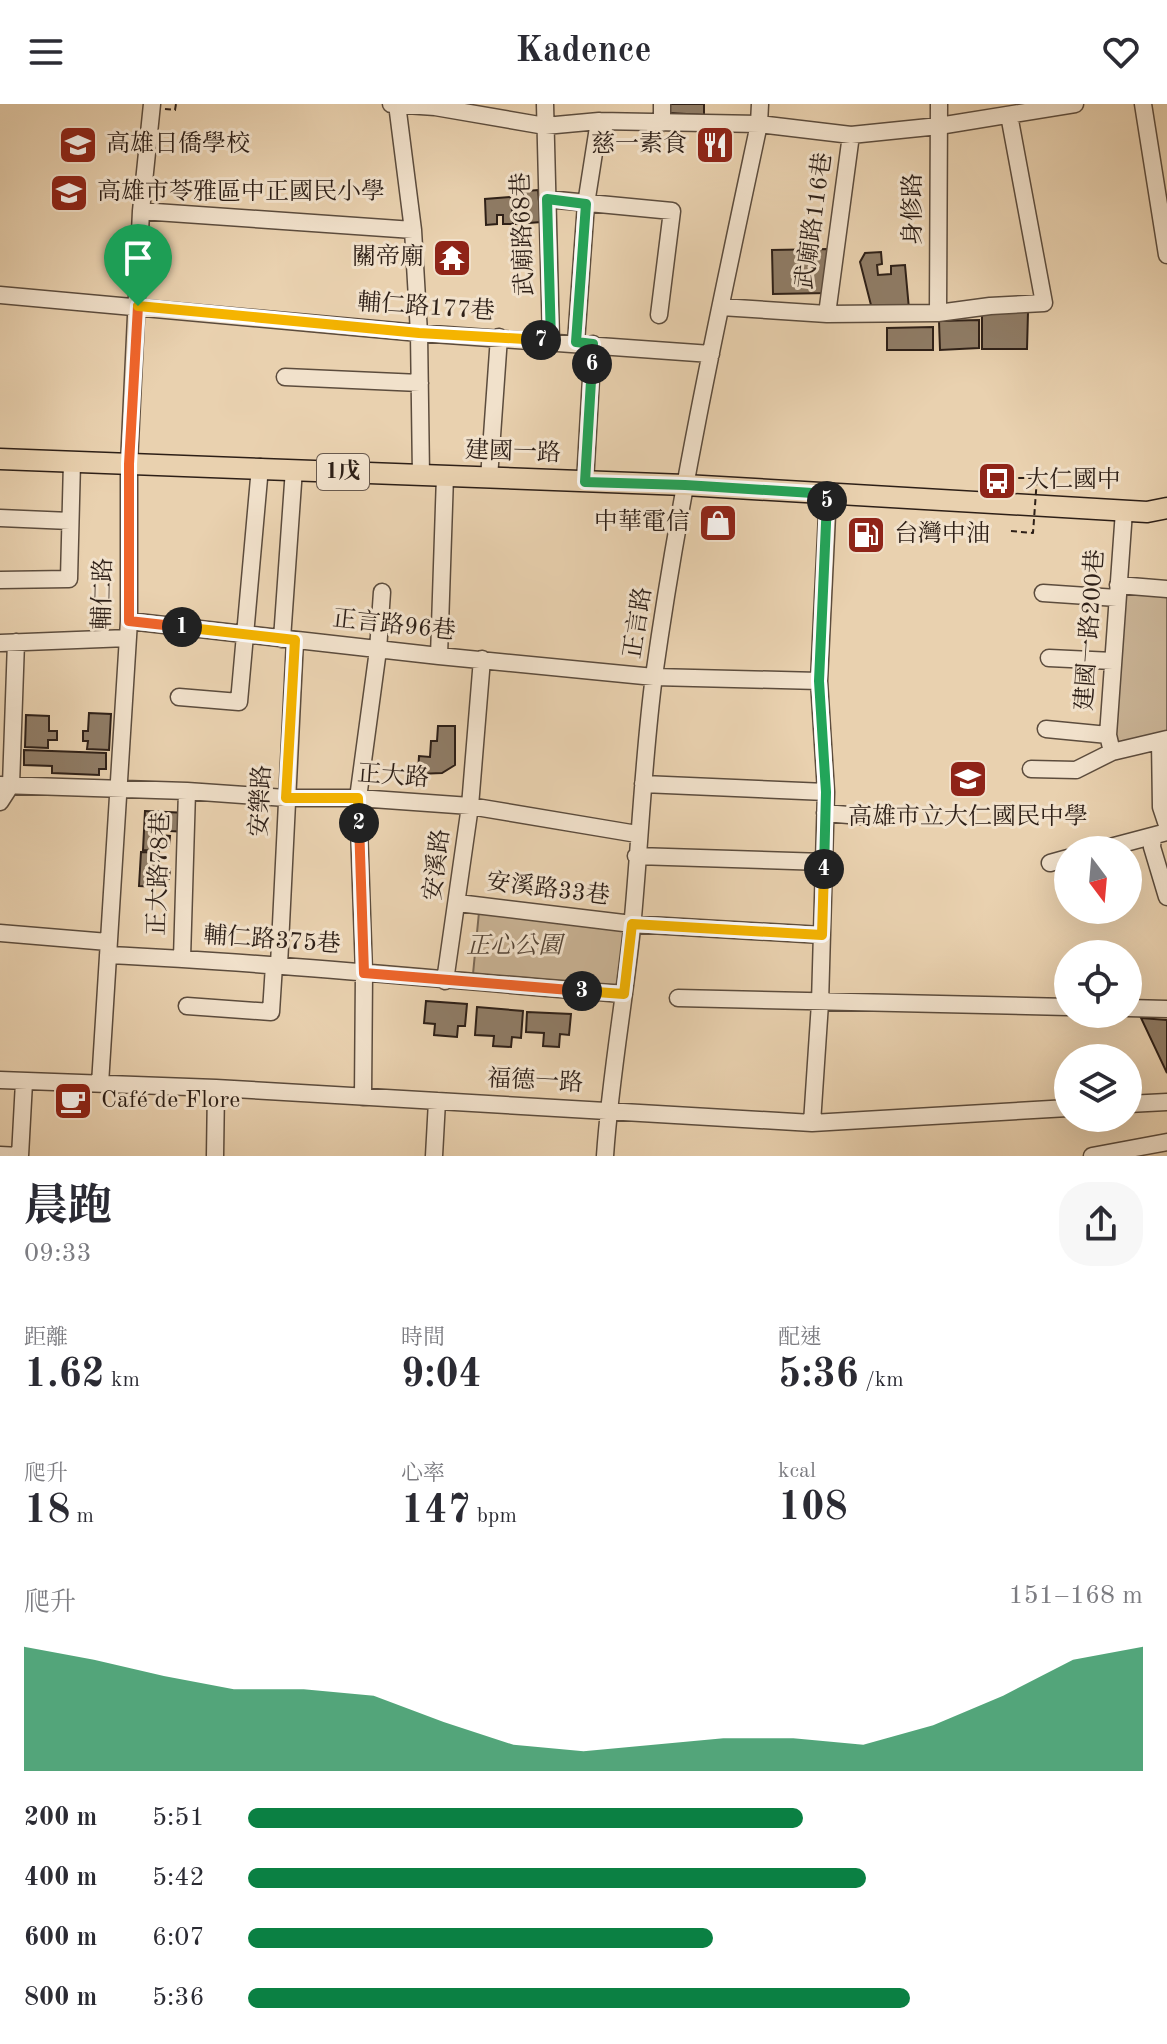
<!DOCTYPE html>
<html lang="zh-TW">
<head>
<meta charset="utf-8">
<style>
  body { margin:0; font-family:"Old Standard TT","Noto Serif TC",serif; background:#f7f7f7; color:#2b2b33; height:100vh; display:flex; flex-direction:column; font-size:30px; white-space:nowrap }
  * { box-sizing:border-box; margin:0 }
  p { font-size:26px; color:#7c7c81 }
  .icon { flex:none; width:44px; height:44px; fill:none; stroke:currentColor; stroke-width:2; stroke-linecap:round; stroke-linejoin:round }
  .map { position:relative; height:1052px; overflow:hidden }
  .side { display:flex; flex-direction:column; background:#fff; flex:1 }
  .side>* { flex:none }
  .needle { width:52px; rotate:164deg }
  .buttons { position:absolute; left:1054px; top:732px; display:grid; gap:16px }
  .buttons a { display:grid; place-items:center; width:88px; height:88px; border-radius:50%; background:#fff; box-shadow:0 8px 32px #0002; font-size:40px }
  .pin { position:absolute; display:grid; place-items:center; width:68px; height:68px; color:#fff; margin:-82px -34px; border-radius:50% 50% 50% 0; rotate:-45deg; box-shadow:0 0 8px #0007 }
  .pin .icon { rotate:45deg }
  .km { position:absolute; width:40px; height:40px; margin:-20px; border-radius:50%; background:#222; color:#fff; font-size:22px; line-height:40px; text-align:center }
  .round { display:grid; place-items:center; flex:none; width:84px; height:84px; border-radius:32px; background:#f7f7f7 }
  .summary { display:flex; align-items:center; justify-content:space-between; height:136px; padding:0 24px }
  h1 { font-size:44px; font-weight:700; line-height:60px }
  .stats { display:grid; grid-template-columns:repeat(3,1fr); gap:12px; height:136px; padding:8px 24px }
  .stats div { display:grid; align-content:center }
  .stats b { font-size:40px; font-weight:700 }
  .stats small { font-size:22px; font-weight:400 }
  .stats p { font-size:22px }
  .chart { height:224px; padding:16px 24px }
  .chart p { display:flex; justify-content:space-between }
  .chart svg { width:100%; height:144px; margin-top:8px; fill:#0b8043; opacity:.7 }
  ul { padding:0 24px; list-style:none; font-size:26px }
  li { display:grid; grid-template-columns:128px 96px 1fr; align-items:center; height:60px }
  li i { height:20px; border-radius:10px; background:#0b8043 }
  header { display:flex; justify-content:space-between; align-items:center; height:104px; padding:0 24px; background:#fff; font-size:36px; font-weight:700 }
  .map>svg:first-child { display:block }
  .green { fill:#c9b395; stroke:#7b6956; stroke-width:2 }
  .building { fill:#8f7c66; stroke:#2d1f17; stroke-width:2 }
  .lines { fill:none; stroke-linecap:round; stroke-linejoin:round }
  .minor-casing { stroke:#5c4c3d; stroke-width:19 }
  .major-casing { stroke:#2d1f17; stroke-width:23 }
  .path { stroke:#2d1f17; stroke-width:2; stroke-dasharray:6 4; stroke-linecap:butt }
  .minor { stroke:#f1e1cb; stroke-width:16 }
  .major { stroke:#e9d1af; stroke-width:20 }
  .path-bridge { stroke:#2d1f17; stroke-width:2; stroke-dasharray:6 4; stroke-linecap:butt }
  .split-1-casing { stroke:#fff; stroke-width:16 }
  .split-2-casing { stroke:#fff; stroke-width:16 }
  .split-3-casing { stroke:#fff; stroke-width:16 }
  .split-4-casing { stroke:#fff; stroke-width:16 }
  .split-5-casing { stroke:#fff; stroke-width:16 }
  .split-6-casing { stroke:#fff; stroke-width:16 }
  .split-7-casing { stroke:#fff; stroke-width:16 }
  .split-8-casing { stroke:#fff; stroke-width:16 }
  .split-1 { stroke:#f0652b; stroke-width:10 }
  .split-2 { stroke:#f5b400; stroke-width:10 }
  .split-3 { stroke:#f0652b; stroke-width:10 }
  .split-4 { stroke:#f5b400; stroke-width:10 }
  .split-5 { stroke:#22a559; stroke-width:10 }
  .split-6 { stroke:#22a559; stroke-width:10 }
  .split-7 { stroke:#22a559; stroke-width:10 }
  .split-8 { stroke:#f5b400; stroke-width:10 }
  .labels { text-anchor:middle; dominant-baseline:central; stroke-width:6; stroke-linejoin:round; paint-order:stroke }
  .shield { fill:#f1e1cb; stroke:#68594d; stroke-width:2 }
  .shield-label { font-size:22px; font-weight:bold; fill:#2d1f17 }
  .poi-label { font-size:24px; fill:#2d1f17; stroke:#f1e1cb; text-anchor:start }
  .street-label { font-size:24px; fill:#2d1f17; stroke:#f1e1cb }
  .park-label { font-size:24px; font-style:italic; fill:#544436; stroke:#f1e1cb }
</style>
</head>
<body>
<header><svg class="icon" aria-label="menu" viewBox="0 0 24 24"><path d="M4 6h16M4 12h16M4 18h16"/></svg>Kadence<svg class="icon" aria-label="heart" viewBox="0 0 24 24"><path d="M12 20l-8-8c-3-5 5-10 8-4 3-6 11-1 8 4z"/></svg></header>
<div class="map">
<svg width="1167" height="1052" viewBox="0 0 1167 1052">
  <rect width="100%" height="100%" fill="#e9d1af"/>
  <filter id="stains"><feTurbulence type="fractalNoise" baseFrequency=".0025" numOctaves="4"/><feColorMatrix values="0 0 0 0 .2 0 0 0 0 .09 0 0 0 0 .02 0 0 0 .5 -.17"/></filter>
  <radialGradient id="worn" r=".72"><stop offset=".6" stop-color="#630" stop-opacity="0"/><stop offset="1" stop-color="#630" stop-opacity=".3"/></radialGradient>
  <path class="green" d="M1127,486L1167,490V630L1123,640L1113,636L1121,490Z
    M479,808L626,826L618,882L473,870Z"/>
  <path class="building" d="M670,0H704V11L669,9Z
    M538,86L541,118L516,120L514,88Z
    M511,93L513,120H503V111H497V120L486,121L485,95Z
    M827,145L828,189L773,190L772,146Z
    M881,148L882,160L877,161L878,171L891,170V162L905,161L909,205L873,209L860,158L865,149Z
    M982,208H1028L1027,245H982Z
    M979,216V244L940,246L939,217Z
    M933,223V246H887V224Z
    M89,609L111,610L109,646L87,645L88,637H83V627H88Z
    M26,611L49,612V627H57V636H48V644L25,643Z
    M438,622H455V661L442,669L418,670L419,652L430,653L431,637H437Z
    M24,646L106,649V665H99V671L52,669V662L24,661Z
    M145,707L188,709L187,728L170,727V721H160V731L170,732L169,742H159V747L143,746Z
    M141,748L159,749V764L170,765L169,775L158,774V783L139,782Z
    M426,897L467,900L465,922H458L457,933L434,931L435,920L424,919Z
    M477,903L523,907L521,934L512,933L511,943L493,942L494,932L475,931Z
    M527,908L571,910L569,931L560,930L559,943L543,942L544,929L526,928Z
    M1141,914L1167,916V969Z"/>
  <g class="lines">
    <defs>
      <path id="minor" d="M391,0L435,3L545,22L599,17L759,20L851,31L939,22L1075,0
        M397,0L413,126L419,229L421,372
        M545,0L551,237
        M1143,0L1167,151
        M662,19V0
        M547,95L672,107L659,211
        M141,107L413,126
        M0,191L419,229L711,250
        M721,203L827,210L938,209L990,202L1044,199L1009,11
        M938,209L939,0
        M827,210L851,31
        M576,238L586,100L599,17
        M285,273L420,279
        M489,374L499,233
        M585,378L593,240
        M0,414L70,417
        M0,476L69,475L72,358
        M1118,481L1167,485
        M1043,489L1117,494
        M129,517L439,552L654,573L819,577
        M282,535L294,365
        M0,539L128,534
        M439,552L445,372
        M1049,554L1113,557
        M179,593L239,598L260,363
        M1046,625L1108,631
        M1160,637L1161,703L1167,721
        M1112,648L1108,631L1124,407
        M1031,665L1076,666L1112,648L1167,635
        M643,680L826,688
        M0,681L187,687L286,694H358L470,702L637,730
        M0,698L11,681L16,538
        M825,709L872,713
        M1153,732L1152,743L1167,793
        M1099,746L1167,728
        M636,752L824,758
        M1050,759L1068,754
        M458,799L632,820L822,831
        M0,829L108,838
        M108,851C280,859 452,877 624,890
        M182,854L187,687
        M279,861L295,536
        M445,877L470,702L482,555
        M678,894L1068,903
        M187,902L271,908L274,861
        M1128,904L1167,905
        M0,976L216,984L812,1019L1068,1004
        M100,980L129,517V360L141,107L152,0
        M363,993L364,869L358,694L378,546L382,488
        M1128,1000L1167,998
        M812,1019L820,899L826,688L819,577L828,390
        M0,1051L20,1052L24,978
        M215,1052L216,984
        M434,1052L437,997
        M605,1052C610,976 624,900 632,824C640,740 643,656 654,572C680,386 720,203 759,20L760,0
        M1092,1052L1167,1038"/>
      <path id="major" d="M0,355L685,381L1147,408L1167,404"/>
    </defs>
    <use href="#minor" class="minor-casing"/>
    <use href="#major" class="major-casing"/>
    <path class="path" d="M165,5L175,6L176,0"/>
    <use href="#minor" class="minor"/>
    <use href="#major" class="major"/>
    <path class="path-bridge" d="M1011,427L1033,429L1037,374H1016"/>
  </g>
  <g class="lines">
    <defs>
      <path id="split-1" d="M138,202L129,360V517L182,523"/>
      <path id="split-2" d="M182,523L295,536L286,694H358L359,719"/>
      <path id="split-3" d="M359,719L364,869L582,887"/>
      <path id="split-4" d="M582,887L624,890L632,820L822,831L824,765"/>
      <path id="split-5" d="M824,765L826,688L819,577L827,397"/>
      <path id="split-6" d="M592,260L585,378L685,381L828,390L827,397"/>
      <path id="split-7" d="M541,236L551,237L547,95L586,100L576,238L593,240L592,260"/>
      <path id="split-8" d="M138,202L419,229L541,236"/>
    </defs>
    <use href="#split-1" class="split-1-casing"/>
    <use href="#split-2" class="split-2-casing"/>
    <use href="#split-3" class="split-3-casing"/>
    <use href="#split-4" class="split-4-casing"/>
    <use href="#split-5" class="split-5-casing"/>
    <use href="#split-6" class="split-6-casing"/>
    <use href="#split-7" class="split-7-casing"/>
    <use href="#split-8" class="split-8-casing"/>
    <use href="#split-1" class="split-1"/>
    <use href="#split-2" class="split-2"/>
    <use href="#split-3" class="split-3"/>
    <use href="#split-4" class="split-4"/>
    <use href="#split-5" class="split-5"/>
    <use href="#split-6" class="split-6"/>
    <use href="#split-7" class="split-7"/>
    <use href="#split-8" class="split-8"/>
  </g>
  <defs>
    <symbol id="school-square" viewBox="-11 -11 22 22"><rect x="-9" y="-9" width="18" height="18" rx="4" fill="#8f2418" stroke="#f1e1cb"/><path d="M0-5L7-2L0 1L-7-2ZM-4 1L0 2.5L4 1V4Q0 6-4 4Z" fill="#fff"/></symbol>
    <symbol id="restaurant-square" viewBox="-11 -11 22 22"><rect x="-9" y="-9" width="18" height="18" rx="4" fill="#8f2418" stroke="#f1e1cb"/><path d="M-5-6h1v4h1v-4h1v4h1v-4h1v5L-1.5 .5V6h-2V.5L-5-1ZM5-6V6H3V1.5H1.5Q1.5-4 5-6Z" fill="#fff"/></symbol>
    <symbol id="temple-square" viewBox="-11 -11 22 22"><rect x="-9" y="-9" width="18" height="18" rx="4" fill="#8f2418" stroke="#f1e1cb"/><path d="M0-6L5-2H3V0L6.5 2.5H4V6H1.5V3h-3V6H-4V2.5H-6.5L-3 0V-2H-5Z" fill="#fff"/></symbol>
    <symbol id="bus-square" viewBox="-11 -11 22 22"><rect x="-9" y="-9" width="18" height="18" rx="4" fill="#8f2418" stroke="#f1e1cb"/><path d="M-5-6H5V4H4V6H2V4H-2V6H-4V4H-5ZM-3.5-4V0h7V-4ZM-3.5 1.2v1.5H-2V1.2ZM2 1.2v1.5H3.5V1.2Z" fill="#fff"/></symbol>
    <symbol id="shop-square" viewBox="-11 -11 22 22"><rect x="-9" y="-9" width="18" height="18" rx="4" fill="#8f2418" stroke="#f1e1cb"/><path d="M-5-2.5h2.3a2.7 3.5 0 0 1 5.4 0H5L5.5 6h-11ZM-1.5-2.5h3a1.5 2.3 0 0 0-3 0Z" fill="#fff"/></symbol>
    <symbol id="fuel-square" viewBox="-11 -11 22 22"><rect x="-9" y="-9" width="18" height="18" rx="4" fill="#8f2418" stroke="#f1e1cb"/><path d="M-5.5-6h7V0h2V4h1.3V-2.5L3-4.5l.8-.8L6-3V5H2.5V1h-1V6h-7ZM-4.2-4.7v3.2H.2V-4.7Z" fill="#fff"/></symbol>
    <symbol id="cafe-square" viewBox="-11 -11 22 22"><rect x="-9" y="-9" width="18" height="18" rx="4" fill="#8f2418" stroke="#f1e1cb"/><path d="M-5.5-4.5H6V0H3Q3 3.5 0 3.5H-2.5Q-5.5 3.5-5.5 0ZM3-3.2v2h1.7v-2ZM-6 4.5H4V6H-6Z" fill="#fff"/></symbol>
  </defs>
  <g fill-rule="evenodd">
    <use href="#school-square" x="56" y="19" width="44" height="44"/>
    <use href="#restaurant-square" x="693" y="19" width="44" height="44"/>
    <use href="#school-square" x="47" y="67" width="44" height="44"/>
    <use href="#temple-square" x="430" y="132" width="44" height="44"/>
    <use href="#bus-square" x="975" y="355" width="44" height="44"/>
    <use href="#shop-square" x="696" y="397" width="44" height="44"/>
    <use href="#fuel-square" x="844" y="409" width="44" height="44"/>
    <use href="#school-square" x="946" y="653" width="44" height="44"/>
    <use href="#cafe-square" x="51" y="975" width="44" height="44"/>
  </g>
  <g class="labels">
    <rect class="shield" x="317" y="350" width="52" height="36" rx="6"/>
    <g class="shield-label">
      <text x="343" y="368">1戊</text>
    </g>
    <g class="poi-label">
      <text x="106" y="41">高雄日僑學校</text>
      <text x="687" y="41" text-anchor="end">慈一素食</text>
      <text x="97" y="89">高雄市苓雅區中正國民小學</text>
      <text x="424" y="154" text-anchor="end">關帝廟</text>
      <text x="1025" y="377">大仁國中</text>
      <text x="690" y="419" text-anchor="end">中華電信</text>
      <text x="894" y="431">台灣中油</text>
      <text x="968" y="714" text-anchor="middle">高雄市立大仁國民中學</text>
      <text x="101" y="997">Café de Flore</text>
    </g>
    <g class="street-label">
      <text transform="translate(914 105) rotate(-90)">身修路</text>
      <text transform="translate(815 117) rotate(-82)">武廟路116巷</text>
      <text transform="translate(524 130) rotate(-92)">武廟路68巷</text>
      <text transform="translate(426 204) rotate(4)">輔仁路177巷</text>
      <text transform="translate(513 349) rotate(2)">建國一路</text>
      <text transform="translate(104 490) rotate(-89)">輔仁路</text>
      <text transform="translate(639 519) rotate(-81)">正言路</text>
      <text transform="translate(394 522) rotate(6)">正言路96巷</text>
      <text transform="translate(1091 526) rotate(-86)">建國一路200巷</text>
      <text transform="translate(393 673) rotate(4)">正大路</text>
      <text transform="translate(262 697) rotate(-87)">安樂路</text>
      <text transform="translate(438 761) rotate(-83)">安溪路</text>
      <text transform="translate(160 770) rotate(-88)">正大路78巷</text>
      <text transform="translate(548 786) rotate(7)">安溪路33巷</text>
      <text transform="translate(272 837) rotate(4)">輔仁路375巷</text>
      <text transform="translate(535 978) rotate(3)">福德一路</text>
    </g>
    <g class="park-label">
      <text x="514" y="843">正心公園</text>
    </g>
  </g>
  <rect width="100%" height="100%" filter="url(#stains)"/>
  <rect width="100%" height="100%" fill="url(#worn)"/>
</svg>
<div class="buttons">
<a><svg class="needle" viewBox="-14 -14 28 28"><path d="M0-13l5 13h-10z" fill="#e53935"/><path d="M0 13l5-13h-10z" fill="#7c7c81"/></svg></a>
<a><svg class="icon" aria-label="locate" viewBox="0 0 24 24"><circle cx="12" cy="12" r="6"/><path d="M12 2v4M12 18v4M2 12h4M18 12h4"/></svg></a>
<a><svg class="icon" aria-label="layers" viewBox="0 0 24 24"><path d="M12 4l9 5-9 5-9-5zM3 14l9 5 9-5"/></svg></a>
</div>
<div class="pin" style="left:138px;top:202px;background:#1e9e55"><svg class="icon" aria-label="arrive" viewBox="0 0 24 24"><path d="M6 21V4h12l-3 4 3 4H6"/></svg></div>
<b class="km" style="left:182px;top:523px">1</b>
<b class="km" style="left:359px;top:719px">2</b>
<b class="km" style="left:582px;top:887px">3</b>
<b class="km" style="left:824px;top:765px">4</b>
<b class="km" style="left:827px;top:397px">5</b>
<b class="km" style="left:592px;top:260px">6</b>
<b class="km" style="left:541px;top:236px">7</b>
</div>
<section class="side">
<div class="summary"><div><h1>晨跑</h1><p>09:33</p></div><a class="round"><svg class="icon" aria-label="share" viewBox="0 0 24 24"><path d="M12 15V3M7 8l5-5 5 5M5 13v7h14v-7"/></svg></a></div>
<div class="stats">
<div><p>距離</p><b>1.62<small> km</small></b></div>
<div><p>時間</p><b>9:04</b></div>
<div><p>配速</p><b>5:36<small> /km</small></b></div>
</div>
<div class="stats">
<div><p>爬升</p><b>18<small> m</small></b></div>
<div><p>心率</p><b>147<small> bpm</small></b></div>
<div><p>kcal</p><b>108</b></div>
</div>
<div class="chart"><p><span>爬升</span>151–168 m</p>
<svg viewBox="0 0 160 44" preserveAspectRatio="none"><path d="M0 44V6L10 10L20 15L30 19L40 19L50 21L60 29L70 36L80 38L90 36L100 34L110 34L120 36L130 30L140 21L150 10L160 6V44z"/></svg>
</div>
<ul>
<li><b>200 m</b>5:51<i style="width:62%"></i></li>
<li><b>400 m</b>5:42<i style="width:69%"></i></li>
<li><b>600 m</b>6:07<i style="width:52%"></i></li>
<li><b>800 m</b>5:36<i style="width:74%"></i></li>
</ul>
</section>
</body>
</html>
